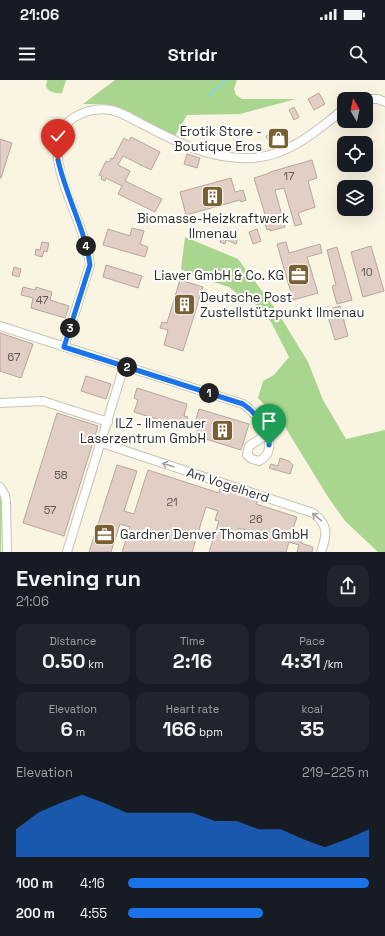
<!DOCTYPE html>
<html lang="en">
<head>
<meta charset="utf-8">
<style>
  body { margin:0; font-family:"Space Grotesk",sans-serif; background:#20242c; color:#f1f3f6; height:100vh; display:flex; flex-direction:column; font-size:15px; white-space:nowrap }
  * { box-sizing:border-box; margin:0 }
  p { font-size:13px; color:#9ea1a6 }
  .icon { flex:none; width:22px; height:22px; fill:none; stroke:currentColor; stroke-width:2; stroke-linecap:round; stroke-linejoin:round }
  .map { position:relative; height:472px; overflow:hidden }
  .drawer { display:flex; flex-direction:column; background:#171b24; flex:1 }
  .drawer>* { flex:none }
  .needle { width:26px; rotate:351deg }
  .controls { position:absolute; left:337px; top:12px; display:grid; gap:8px }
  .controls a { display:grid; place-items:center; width:36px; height:36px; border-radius:8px; background:#171b24; box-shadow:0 4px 16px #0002; font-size:20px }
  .pin { position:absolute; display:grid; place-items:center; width:34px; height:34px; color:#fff; margin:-41px -17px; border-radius:50% 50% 50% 0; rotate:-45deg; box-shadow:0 0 4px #0007 }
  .pin .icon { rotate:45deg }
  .km { position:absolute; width:20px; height:20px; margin:-10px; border-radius:50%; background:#222; color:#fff; font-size:11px; line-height:20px; text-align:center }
  .round { display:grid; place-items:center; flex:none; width:42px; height:42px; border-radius:12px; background:#20242c }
  .headline { display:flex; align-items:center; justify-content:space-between; height:68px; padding:0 16px }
  h1 { font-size:22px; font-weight:800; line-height:30px }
  .figures { display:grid; grid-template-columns:repeat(3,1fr); gap:6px; height:68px; padding:4px 16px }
  .figures div { display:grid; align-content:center; border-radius:10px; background:#20242c; text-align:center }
  .figures b { font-size:20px; font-weight:800 }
  .figures small { font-size:11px; font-weight:400 }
  .figures p { font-size:11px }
  .chart { height:112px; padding:8px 16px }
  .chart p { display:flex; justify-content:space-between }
  .chart svg { width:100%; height:72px; margin-top:4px; fill:#1a73e8; opacity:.7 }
  ul { padding:0 16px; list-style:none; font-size:13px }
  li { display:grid; grid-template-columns:64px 48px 1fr; align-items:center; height:30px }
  li i { height:10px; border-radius:5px; background:#1a73e8 }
  .status { display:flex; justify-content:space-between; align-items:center; height:28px; padding:0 20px; background:#171b24; direction:ltr }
  .status svg { height:11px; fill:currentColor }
  header { display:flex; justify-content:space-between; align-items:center; height:52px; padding:0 16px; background:#171b24; font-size:18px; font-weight:800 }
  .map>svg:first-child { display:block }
  .green { fill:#a8d68e }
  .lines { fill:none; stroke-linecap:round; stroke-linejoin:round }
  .stream { stroke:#77d6f6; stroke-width:1.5 }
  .building { fill:#e1cfc6; stroke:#b8a69e; fill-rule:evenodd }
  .minor-casing { stroke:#c8c3b2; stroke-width:10 }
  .minor { stroke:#fff; stroke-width:8 }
  .oneway { stroke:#a1a09e }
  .route-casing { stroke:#fff; stroke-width:8 }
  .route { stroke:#1a73e8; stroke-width:5 }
  .labels { text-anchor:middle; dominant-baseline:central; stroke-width:4; stroke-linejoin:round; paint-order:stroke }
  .number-label { font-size:11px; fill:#5c564f }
  .poi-label { font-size:13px; fill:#2f2d27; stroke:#fff; text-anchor:end }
  .street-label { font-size:13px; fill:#2f2d27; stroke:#fff }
</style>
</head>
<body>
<div class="status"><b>21:06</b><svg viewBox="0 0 49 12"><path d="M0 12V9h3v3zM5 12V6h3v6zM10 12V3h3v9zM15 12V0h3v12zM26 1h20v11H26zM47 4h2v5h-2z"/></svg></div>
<header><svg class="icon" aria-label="menu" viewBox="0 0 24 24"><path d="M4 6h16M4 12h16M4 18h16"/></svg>Stridr<svg class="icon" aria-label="search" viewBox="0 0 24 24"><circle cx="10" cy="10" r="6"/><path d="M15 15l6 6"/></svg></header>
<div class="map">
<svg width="385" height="472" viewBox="0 0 385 472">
  <rect width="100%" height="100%" fill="#faf4e3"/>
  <path class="green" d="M47,0H66L62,13C56,14 48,12 46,6Z
    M115,0H237L234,9L236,15L242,19H296L240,34L187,35L175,56L105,24H83Z
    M185,157L238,179L277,231L308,282L323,320L346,359L385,350V472H378L345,441L328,417L282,342L258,318L263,301L274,295L289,277L271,242L253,222L242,218L229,207L197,197L181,189Z
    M0,416L2,420L1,472H0Z"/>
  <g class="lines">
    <path class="stream" d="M208,16L226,0"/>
  </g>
  <path class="building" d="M319,13L325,24L314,30L308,19Z
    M294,27L299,37L294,40L289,30Z
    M285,49L289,59L271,66L266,56Z
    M131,57L160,72L151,90L123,76L118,85L130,91L125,101L162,119L155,132L118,114L122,106L106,98L105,101L101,99L102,96L99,95L106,81L109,82L111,78L113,79L124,58L129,61Z
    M0,59L12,63L1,98H0Z
    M187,74L200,78L197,88L184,84Z
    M312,80L317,98L308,101L315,127L298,133L302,144L295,146L284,108L275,110L285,147L270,151V149L267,150L264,141H267L254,98L270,93V92Z
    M231,98L235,112L243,110L246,120L241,122L240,120L186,135L180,112Z
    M132,148L144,151L140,164L148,167L145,177L103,165L108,149L130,156Z
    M257,149L261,161L253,164L249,152Z
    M223,152L238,157L236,164L226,160L225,164L220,162Z
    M42,162L49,163L47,172L44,171L42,177L35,175L36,169L40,170Z
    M286,162L289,173L320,164L322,173L307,177L318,213L293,220L277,164Z
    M371,166L384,211L363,217L351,172Z
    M337,167L352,220L337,224L332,206L336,205L327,170Z
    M106,185L142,196L138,208L103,197Z
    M14,187L21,189L19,197L12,195Z
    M180,200L203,207L183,271L164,265L168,250L160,248L162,242L167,243Z
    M23,207L35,210L36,207L52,212L50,220L69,226L65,238L31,228L33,218L21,215Z
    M340,226L348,256L335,260L326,230Z
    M0,253L33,264L21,298L0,291Z
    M86,296L111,304L106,319L81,311Z
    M137,308L187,324L184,336L188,337L185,348L134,332L138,320L134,318Z
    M199,329L249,344L241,370L196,356L200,340L196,339Z
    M57,333L98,346L64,456L23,443Z
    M280,378L289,381L293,385L290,394L269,388L271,384L278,386Z
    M117,385L137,391L124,431L134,434L148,390L219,413L220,408L258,420L256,424L297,437L292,451L303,455L301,463L313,467L312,472H297L299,465L289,462L286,472H209L219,441L215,440L218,431L206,427L192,472H122L130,447L120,444L111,472H89ZM239,448L249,451L246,459L237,456Z"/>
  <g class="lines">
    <defs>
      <path id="minor" d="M361,19H378L385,22
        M0,246L243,324C258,334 284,368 259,381L252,379L247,375L249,366L268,354
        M64,267L90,185C85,145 59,109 57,69C56,40 87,26 111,30C122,32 134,40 144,45C178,63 212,80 252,78C289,76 316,51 344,29
        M0,323L43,321L108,342
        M102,363L313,433C329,445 327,455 321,472
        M0,407L5,415L6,422L7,472
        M67,472L124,286"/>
    </defs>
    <use href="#minor" class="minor-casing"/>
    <use href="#minor" class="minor"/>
  </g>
  <defs><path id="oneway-shaft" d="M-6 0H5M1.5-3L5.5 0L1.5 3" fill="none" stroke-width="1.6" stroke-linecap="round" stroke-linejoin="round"/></defs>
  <g class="oneway">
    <use href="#oneway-shaft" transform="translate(168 385) rotate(-162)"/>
    <use href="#oneway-shaft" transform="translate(317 437) rotate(-141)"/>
  </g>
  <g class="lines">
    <defs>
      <path id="route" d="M58,80C66,116 85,149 90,185L64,267L243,324C255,332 270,350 269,365"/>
    </defs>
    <use href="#route" class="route-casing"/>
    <use href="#route" class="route"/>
  </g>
  <defs>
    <symbol id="shop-square" viewBox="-11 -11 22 22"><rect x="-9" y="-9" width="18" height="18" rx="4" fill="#7a5f31" stroke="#fff"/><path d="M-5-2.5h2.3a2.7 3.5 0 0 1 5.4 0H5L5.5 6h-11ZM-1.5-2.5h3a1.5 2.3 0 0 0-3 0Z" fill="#fff"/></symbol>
    <symbol id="building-square" viewBox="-11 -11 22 22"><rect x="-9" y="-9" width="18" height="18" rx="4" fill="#7a5f31" stroke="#fff"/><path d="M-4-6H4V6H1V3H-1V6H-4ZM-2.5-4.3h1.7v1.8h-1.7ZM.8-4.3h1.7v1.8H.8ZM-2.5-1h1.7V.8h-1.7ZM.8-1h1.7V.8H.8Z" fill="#fff"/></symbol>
    <symbol id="office-square" viewBox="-11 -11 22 22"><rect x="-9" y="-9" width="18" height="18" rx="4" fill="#7a5f31" stroke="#fff"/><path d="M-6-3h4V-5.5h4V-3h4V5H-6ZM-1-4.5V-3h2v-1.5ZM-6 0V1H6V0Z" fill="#fff"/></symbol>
  </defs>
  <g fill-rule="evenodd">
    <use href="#shop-square" x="266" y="46" width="25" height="25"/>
    <use href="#building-square" x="200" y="104" width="25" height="25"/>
    <use href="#office-square" x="286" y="182" width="25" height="25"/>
    <use href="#building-square" x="172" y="212" width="25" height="25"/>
    <use href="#building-square" x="210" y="338" width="25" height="25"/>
    <use href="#office-square" x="92" y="442" width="25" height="25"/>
  </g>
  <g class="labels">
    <g class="number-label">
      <text x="289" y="96">17</text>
      <text x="367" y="192">10</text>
      <text x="42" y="220">47</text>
      <text x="14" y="277">67</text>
      <text x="61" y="395">58</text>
      <text x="172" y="422">21</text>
      <text x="50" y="430">57</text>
      <text x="256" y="439">26</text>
    </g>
    <g class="poi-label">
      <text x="262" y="51">Erotik Store -<tspan x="262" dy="15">Boutique Eros</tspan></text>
      <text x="213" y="138" text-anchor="middle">Biomasse-Heizkraftwerk<tspan x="213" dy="15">Ilmenau</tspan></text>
      <text x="284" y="195">Liaver GmbH &amp; Co. KG</text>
      <text x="200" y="217" text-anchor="start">Deutsche Post<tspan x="200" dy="15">Zustellstützpunkt Ilmenau</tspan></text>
      <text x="206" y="343">ILZ - Ilmenauer<tspan x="206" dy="15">Laserzentrum GmbH</tspan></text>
      <text x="120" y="454" text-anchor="start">Gardner Denver Thomas GmbH</text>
    </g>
    <g class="street-label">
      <text transform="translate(228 405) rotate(18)">Am Vogelherd</text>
    </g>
  </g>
</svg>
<div class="controls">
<a><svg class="needle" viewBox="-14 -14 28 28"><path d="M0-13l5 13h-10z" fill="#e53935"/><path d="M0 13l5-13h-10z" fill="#9ea1a6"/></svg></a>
<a><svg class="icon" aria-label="locate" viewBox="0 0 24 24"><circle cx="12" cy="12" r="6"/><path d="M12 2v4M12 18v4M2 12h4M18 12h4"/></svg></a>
<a><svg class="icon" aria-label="layers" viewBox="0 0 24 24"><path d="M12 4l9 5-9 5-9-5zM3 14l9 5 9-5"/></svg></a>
</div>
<div class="pin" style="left:269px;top:365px;background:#1e9e55"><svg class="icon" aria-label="arrive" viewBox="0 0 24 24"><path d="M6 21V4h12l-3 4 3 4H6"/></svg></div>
<div class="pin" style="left:58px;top:80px;background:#d93025"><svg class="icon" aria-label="check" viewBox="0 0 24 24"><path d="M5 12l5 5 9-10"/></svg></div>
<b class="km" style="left:209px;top:313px">1</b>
<b class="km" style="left:127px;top:287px">2</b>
<b class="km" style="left:70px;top:248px">3</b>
<b class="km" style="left:86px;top:166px">4</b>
</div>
<section class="drawer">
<div class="headline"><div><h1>Evening run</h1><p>21:06</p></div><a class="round"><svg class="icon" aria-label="share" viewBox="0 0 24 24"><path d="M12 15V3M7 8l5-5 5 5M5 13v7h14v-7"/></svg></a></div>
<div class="figures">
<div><p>Distance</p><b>0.50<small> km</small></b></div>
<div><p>Time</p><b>2:16</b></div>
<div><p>Pace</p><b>4:31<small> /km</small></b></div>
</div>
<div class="figures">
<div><p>Elevation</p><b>6<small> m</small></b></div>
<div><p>Heart rate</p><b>166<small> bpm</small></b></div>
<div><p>kcal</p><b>35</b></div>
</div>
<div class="chart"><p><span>Elevation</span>219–225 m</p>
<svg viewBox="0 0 160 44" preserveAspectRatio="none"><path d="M0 44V27L10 17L20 11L30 6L40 11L50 17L60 17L70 17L80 17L90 22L100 22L110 27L120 27L130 33L140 38L150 33L160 27V44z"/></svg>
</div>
<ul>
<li><b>100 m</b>4:16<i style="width:100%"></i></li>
<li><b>200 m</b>4:55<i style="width:56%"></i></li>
</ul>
</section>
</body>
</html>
